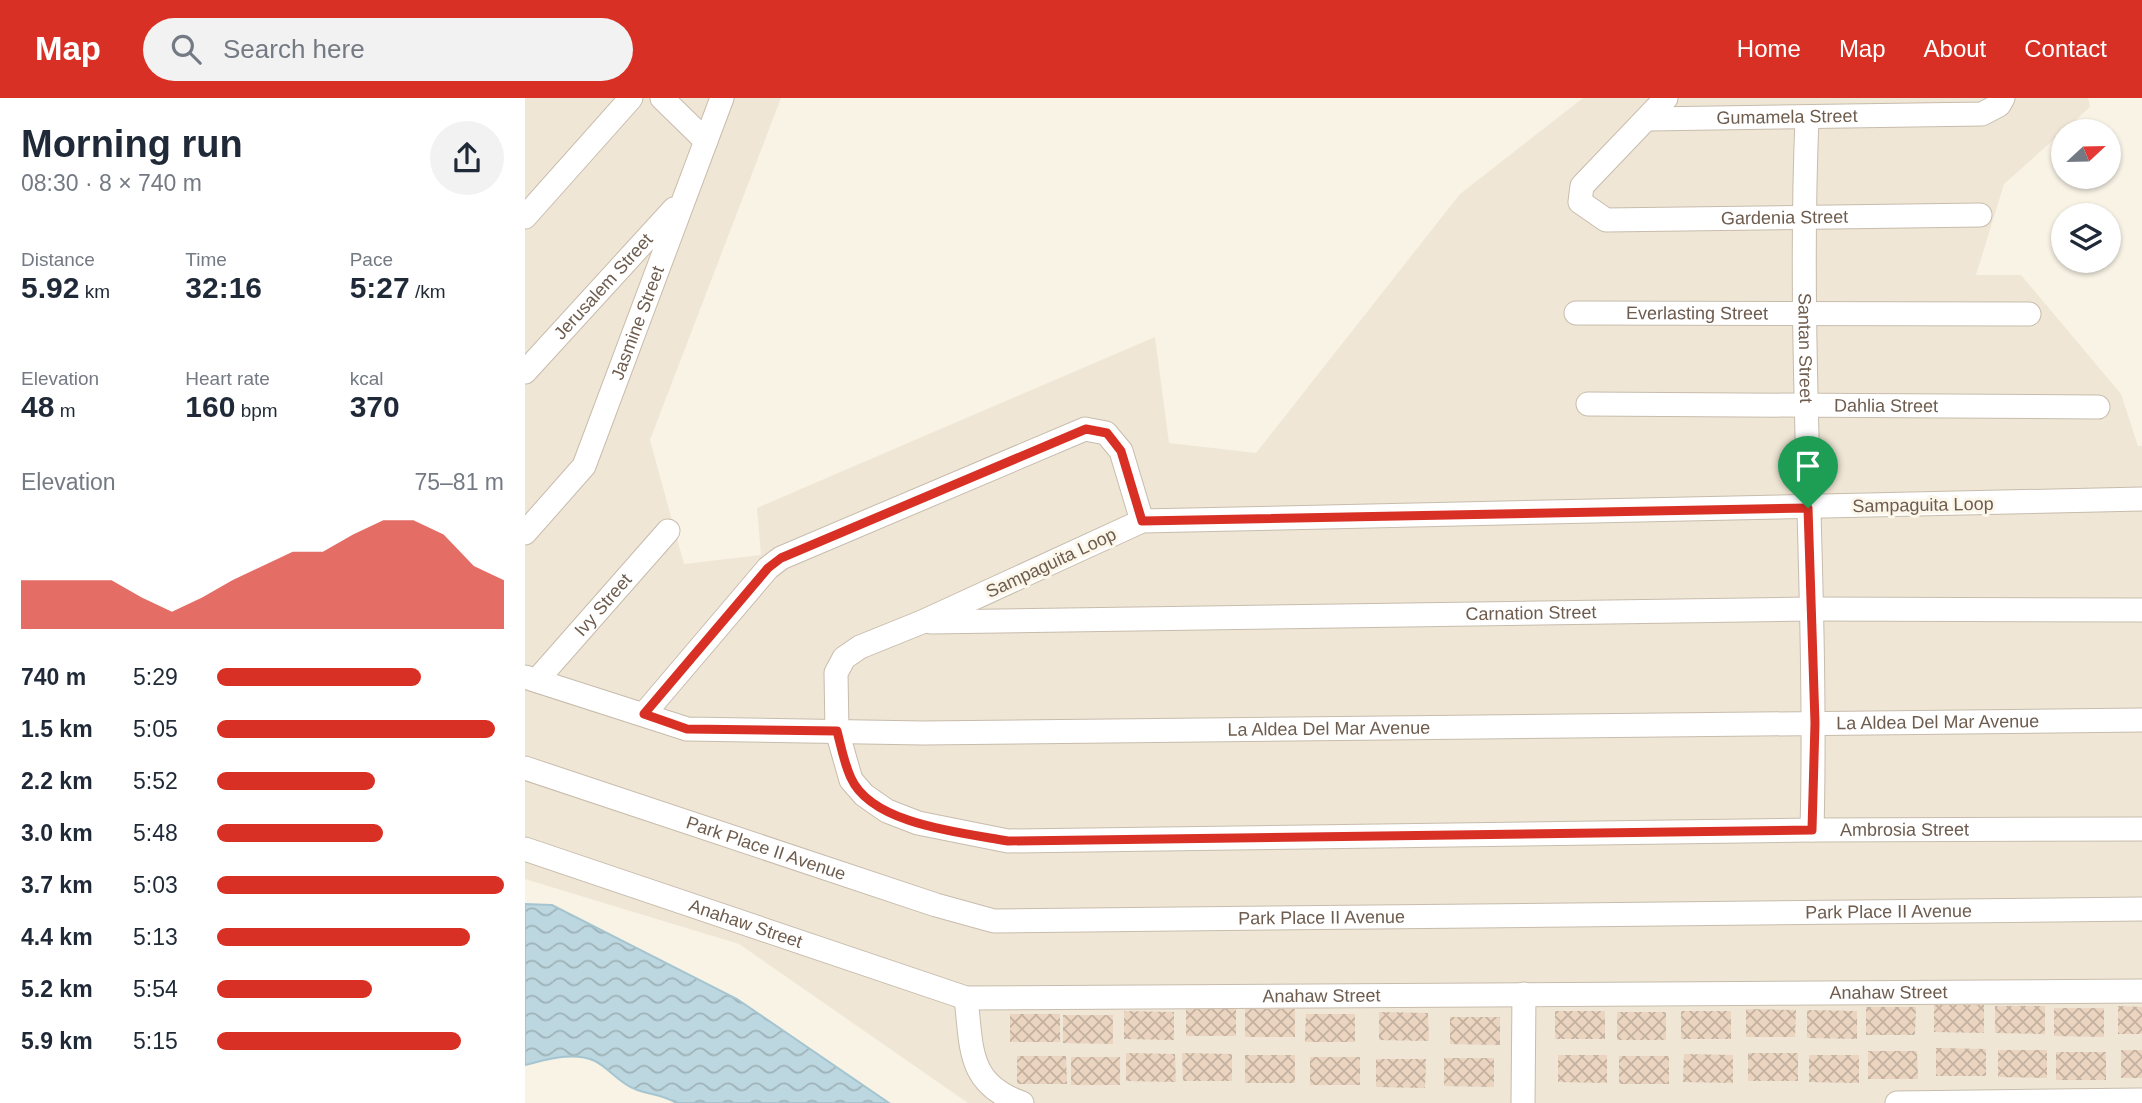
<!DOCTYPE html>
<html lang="en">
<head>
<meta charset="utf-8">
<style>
  body { margin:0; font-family:Arial,sans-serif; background:#f2f2f3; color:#1f2937; height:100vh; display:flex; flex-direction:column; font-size:26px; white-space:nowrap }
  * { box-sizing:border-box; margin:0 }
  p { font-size:23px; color:#747a83 }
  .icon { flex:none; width:38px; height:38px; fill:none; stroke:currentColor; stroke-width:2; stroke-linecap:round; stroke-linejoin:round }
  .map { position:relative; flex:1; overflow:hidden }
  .panel { display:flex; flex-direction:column; background:#fff; width:525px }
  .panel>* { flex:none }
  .needle { width:46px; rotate:68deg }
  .tools { position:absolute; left:1526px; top:21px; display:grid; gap:14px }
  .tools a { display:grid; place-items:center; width:70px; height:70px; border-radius:50%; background:#fff; box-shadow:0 2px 5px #0004; font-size:35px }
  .pin { position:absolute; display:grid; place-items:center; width:60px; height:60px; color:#fff; margin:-72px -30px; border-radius:50% 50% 50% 0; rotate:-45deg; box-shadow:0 0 7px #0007 }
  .pin .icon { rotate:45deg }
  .round { display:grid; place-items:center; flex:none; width:74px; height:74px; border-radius:37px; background:#f2f2f3 }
  .head { display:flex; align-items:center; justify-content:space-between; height:119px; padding:0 21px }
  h1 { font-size:38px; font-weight:600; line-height:52px }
  .figures { display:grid; grid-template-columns:repeat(3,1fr); gap:10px; height:119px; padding:7px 21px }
  .figures div { display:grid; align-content:center }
  .figures b { font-size:30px; font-weight:600 }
  .figures small { font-size:19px; font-weight:400 }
  .figures p { font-size:19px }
  .chart { height:196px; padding:14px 21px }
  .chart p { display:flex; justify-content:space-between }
  .chart svg { width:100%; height:126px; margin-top:7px; fill:#d93025; opacity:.7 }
  ul { padding:0 21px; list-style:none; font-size:23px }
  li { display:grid; grid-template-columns:112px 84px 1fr; align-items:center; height:52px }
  li i { height:18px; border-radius:9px; background:#d93025 }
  header { display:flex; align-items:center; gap:42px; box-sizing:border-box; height:98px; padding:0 35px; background:#d93025; color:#fff }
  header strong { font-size:33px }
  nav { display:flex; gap:38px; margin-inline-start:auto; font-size:24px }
  .search { width:490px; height:63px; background:#f2f2f3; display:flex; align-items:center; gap:18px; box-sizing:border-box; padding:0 24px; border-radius:38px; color:#747a83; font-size:26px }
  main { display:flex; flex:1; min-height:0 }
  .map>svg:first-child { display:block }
  .residential { fill:#efe6d5 }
  .water { fill:url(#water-waves); stroke:#a4c5d0; stroke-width:2 }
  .building { fill:url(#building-cross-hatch) }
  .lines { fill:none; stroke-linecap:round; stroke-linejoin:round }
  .street-casing { stroke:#c8bcad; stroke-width:25 }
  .street { stroke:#fff; stroke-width:23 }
  .route-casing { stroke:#fff; stroke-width:14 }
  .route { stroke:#d93025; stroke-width:9 }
  .labels { text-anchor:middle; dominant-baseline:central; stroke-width:6; stroke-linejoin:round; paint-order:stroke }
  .street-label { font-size:18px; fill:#6e5c4e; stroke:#fcf7eb }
</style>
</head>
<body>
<header>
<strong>Map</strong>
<div class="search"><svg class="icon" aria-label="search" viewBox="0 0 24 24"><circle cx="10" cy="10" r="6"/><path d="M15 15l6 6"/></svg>Search here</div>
<nav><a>Home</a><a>Map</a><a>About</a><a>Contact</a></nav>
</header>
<main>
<section class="panel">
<div class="head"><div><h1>Morning run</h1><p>08:30 · 8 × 740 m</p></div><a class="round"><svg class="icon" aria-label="share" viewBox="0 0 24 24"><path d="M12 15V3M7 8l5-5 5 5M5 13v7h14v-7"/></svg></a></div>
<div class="figures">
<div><p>Distance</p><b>5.92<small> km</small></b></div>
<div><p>Time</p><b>32:16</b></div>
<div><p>Pace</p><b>5:27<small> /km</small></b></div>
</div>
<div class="figures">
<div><p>Elevation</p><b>48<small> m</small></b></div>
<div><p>Heart rate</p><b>160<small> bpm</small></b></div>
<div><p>kcal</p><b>370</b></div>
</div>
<div class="chart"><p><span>Elevation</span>75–81 m</p>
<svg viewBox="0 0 160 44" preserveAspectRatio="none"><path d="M0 44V27L10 27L20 27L30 27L40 33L50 38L60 33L70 27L80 22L90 17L100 17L110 11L120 6L130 6L140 11L150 22L160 27V44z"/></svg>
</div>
<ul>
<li><b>740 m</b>5:29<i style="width:71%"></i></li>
<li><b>1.5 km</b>5:05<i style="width:97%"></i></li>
<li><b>2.2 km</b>5:52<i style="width:55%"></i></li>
<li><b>3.0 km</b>5:48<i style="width:58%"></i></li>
<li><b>3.7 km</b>5:03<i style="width:100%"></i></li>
<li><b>4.4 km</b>5:13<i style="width:88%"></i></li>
<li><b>5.2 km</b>5:54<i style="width:54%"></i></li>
<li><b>5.9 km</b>5:15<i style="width:85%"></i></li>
</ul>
</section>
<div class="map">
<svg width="1617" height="1005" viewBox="0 0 1617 1005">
  <defs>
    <pattern id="water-waves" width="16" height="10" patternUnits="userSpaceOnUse" patternTransform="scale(1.75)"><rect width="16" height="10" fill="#bdd7e0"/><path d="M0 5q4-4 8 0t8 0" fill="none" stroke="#9eb2b8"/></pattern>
    <pattern id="building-cross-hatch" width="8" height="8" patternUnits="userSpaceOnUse" patternTransform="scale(1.75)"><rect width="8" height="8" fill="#ebd5c1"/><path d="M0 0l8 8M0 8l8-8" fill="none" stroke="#c3b09f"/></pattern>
  </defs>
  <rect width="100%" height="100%" fill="#f9f3e6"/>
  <path class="residential" d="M0,0H256L125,342L159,466L236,457L232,410L630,239L644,345L731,355L935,96L1058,0H1563L1565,9L1479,86L1451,177H1496L1596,296L1613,348H1617V1005H443L214,846L0,781Z"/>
  <path class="water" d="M0,806L27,807L212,901L364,1005H151C138,996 124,997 110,991C94,985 84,970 70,963C48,953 21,962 0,967Z"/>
  <path class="building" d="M1409,907H1459V935L1409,934Z
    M1470,908H1520V936L1470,935Z
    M1593,908L1617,909V936H1593Z
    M1341,909H1391L1390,937H1341Z
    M1529,910H1579V939L1529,938Z
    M661,911H711V938H661Z
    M720,911H770V939H720Z
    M1221,911L1271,912L1270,939H1221Z
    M1282,912L1332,913V941L1282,940Z
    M599,913L649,914V942L599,941Z
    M1030,913H1080V941H1030Z
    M1156,913H1206V941H1156Z
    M854,914L903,915L904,943L854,942Z
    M1092,914H1141V942H1092Z
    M485,916H535V944H485Z
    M781,916H830V944H780Z
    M538,917H588V946L538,945Z
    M925,919H975V947L925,946Z
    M1411,950L1461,951V978H1411Z
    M1473,952H1522V980L1473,979Z
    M1596,952H1617V980H1596Z
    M1343,953H1392L1393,981H1343Z
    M1531,954H1581V982H1531Z
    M601,955L650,956L651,984L601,983Z
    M657,955L707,956V983H658Z
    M1223,955H1273V983H1223Z
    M1159,956L1208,957V985L1158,984Z
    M720,957H770V985H720Z
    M1033,957H1082V985L1033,984Z
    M1284,957H1334V985L1284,984Z
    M492,958H541L542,986H492Z
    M1094,958H1144V986H1094Z
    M546,959H595V987H546Z
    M785,959H835V987H785Z
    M919,960H969V989L919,988Z
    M851,961H901L900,990L851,989Z"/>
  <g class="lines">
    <defs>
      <g id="street">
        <path d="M137,0L181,43"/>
        <path id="s1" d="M1141,0L1057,88L1055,104L1081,122L1455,117"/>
        <path id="s2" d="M1124,21L1457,16L1474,7L1478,0"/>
        <path id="s3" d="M1282,21C1272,258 1293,495 1287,732"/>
        <path d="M0,119L106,0"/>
        <path id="s4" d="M1051,215L1504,216"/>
        <path id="s5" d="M0,274L149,111"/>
        <path id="s6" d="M1063,306L1573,309"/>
        <path id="s7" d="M1617,401L617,423L397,524L335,549L319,560L311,575L312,633L326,682L339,697L362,713L393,725L483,743L1287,732L1617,731"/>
        <path id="s8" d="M0,435L59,368L197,0"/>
        <path id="s9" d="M406,524L1286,511L1617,512"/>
        <path id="s10" d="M0,579L162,631L398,635L1617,622"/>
        <path id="s11" d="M12,582L143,433"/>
        <path d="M119,616L243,470L256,460L560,331L581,335L596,353L617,423"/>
        <path id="s12" d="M0,670L411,807L469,823L1617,811"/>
        <path id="s13" d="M0,751L441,900L1617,893"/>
        <path d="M441,900C447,950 442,986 497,1005"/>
        <path d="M998,1005L999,896"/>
        <path d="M1372,1005L1617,1002"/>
      </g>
    </defs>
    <use href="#street" class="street-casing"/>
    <use href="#street" class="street"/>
  </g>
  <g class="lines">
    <defs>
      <path id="route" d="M561,331L582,335L596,353L617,423L1283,410L1290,625L1287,732L483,743C439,735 347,727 326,680C319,665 316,648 312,633L162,631L119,616L243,470L256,460Z"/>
    </defs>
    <use href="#route" class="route-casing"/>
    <use href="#route" class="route"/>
  </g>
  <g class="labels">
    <g class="street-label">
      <text stroke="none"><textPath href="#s2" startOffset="138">Gumamela Street</textPath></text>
      <text stroke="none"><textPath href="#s1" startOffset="348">Gardenia Street</textPath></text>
      <text stroke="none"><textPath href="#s5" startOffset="116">Jerusalem Street</textPath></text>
      <text stroke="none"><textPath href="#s4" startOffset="121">Everlasting Street</textPath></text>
      <text stroke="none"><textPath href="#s8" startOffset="242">Jasmine Street</textPath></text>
      <text stroke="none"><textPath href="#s3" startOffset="229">Santan Street</textPath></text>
      <text stroke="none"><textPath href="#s6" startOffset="298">Dahlia Street</textPath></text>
      <text transform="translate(1398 407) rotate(-1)">Sampaguita Loop</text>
      <text transform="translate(526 465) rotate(-25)">Sampaguita Loop</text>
      <text stroke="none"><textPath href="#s11" startOffset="100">Ivy Street</textPath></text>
      <text stroke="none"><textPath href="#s9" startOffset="600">Carnation Street</textPath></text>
      <text stroke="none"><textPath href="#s10" startOffset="1421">La Aldea Del Mar Avenue</textPath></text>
      <text stroke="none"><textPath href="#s10" startOffset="812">La Aldea Del Mar Avenue</textPath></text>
      <text stroke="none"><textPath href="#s7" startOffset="2524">Ambrosia Street</textPath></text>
      <text stroke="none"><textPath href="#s12" startOffset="254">Park Place II Avenue</textPath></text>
      <text stroke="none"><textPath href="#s12" startOffset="1388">Park Place II Avenue</textPath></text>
      <text stroke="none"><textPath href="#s12" startOffset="821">Park Place II Avenue</textPath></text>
      <text stroke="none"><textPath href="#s13" startOffset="233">Anahaw Street</textPath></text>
      <text stroke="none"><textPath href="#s13" startOffset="1388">Anahaw Street</textPath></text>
      <text stroke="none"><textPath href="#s13" startOffset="821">Anahaw Street</textPath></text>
    </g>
  </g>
</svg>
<div class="tools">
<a><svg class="needle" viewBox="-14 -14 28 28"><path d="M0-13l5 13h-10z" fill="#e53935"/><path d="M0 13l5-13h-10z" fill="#747a83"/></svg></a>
<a><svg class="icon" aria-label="layers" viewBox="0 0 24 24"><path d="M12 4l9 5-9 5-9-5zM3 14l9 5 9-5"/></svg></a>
</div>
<div class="pin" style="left:1283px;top:410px;background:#1e9e55"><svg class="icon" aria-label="arrive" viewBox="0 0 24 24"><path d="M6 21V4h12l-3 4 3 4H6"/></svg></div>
</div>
</main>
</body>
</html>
